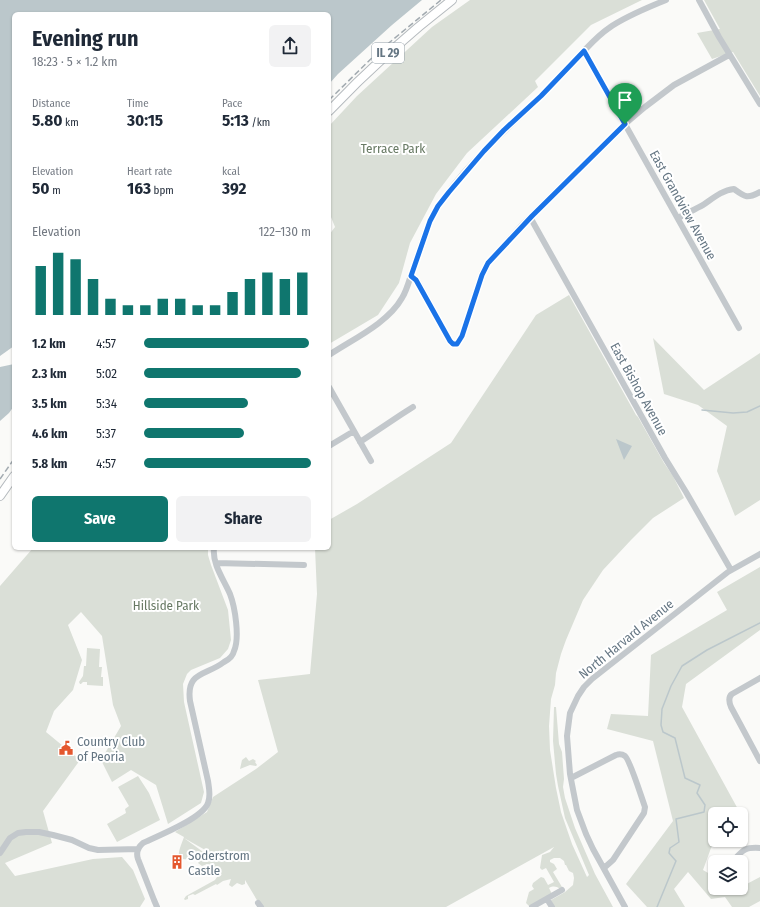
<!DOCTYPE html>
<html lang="en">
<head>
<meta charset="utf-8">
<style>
  body { margin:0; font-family:"Fira Sans Condensed",sans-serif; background:#f2f2f3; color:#1f2937; height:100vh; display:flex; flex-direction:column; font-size:15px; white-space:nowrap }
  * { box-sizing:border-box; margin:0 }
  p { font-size:13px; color:#747a83 }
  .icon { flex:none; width:22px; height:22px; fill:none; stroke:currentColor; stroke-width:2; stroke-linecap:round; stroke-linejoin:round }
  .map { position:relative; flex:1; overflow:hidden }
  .side { position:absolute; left:12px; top:12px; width:319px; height:538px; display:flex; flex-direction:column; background:#fff; border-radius:6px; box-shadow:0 1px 3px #0004 }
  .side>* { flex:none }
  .buttons { position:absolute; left:708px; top:807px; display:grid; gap:8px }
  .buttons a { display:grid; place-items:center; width:40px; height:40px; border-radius:6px; background:#fff; box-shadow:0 1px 3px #0004; font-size:20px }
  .pin { position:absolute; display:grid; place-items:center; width:34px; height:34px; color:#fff; margin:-41px -17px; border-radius:50% 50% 50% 0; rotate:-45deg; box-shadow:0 0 4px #0007 }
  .pin .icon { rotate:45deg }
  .round { display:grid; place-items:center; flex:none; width:42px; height:42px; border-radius:6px; background:#f2f2f3 }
  .overview { display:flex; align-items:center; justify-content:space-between; height:68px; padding:0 20px }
  h1 { font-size:22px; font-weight:700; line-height:30px }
  .stats { display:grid; grid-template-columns:repeat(3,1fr); gap:6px; height:68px; padding:4px 20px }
  .stats div { display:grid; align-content:center }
  .stats b { font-size:17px; font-weight:700 }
  .stats small { font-size:11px; font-weight:400 }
  .stats p { font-size:11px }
  .chart { height:112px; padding:8px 20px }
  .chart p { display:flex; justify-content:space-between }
  .chart svg { width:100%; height:72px; margin-top:4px; stroke:#0f766e; stroke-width:6 }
  .action { display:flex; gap:8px; margin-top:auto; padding:8px 20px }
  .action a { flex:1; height:46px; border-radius:6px; background:#0f766e; color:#fff; font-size:16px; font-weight:700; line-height:46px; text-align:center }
  .action a+a { background:#f2f2f3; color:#1f2937 }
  ul { padding:0 20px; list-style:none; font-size:13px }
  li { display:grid; grid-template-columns:64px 48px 1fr; align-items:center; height:30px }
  li i { height:10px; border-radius:5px; background:#0f766e }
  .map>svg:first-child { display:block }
  .green { fill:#dadfd7; fill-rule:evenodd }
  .water { fill:#bbc7cb }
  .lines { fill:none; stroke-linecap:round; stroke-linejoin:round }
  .stream { stroke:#bbc7cb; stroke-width:1.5 }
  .major-casing { stroke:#b5babe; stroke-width:10 }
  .minor { stroke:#c3c8cc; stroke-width:6 }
  .major { stroke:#fff; stroke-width:8 }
  .rail { stroke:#a2aab0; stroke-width:1.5; stroke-dasharray:6 3; stroke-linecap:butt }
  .route-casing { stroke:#fff; stroke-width:8 }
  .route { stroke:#1a73e8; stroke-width:5 }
  .labels { text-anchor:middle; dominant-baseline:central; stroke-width:4; stroke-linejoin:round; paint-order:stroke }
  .shield { fill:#fff; stroke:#939fa8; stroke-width:1 }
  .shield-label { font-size:12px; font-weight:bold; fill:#657683 }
  .park-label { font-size:13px; fill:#687a64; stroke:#fff }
  .street-label { font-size:13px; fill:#657683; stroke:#fff }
  .poi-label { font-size:13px; fill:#657683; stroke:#fff; text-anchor:start }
</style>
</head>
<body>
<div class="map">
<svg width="760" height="907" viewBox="0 0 760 907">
  <rect width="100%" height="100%" fill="#fafaf8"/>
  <path class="green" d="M470,0H642L591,25L535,81L538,87L467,153L436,194L410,243L399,283L378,315L329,344V235L335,227L329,212V126L357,96L432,27Z
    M704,0H760V96L733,52L712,59L697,33L720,29Z
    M569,295L636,415L638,417L664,463L673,476L684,498L653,518L631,540L603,570L583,600L566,640L561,654L556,673L555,685L551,699L549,726L550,750L556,788L561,812L572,844L587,877L589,875L565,818L558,786L556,774L553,741L554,707H556L559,744L562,752L564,779L563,787L565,798L575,828L595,874L613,907H554L551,900L565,892L573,885L574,878L573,873L569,871L566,865H565L564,861L560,858H554L550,860V862L554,864L557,869L553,872L562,887L560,889C556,886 553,886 549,888L552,894L530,907L526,903L529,892L534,889L532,886L533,883L541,877L544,878L548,885L554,882L546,868L542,870L540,868L542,855L550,852L554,847L446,907H261L245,880V884L242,885L237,883L232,887L229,885L231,879L223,881L217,885L216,884L195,895L193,894L188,896V899L185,900L184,899L186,896L215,880L217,877V872L219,870L216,867L212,868L207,864L202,866L198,863C200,860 203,859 205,856L202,853C198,857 189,860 183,859L181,855L179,856C178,851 182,843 184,837L175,832L207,812L213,797L256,769L278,752L258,680L310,674L317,594L315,548H329V520L357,504L451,443L536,315ZM184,838L214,855V856L210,857Z
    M653,338L704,390L760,353V500L735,516L717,471L727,426L698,405L664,394Z
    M33,548H208V555L211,565L228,610L231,640L228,649L220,658L191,670L187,674L183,684L184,702L204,792L201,803L168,824L156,785L131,770L112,782L101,760L121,726L113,705L102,636L81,612L68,625L82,660L73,690L54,711L46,732L80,760L43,811L52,843L5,863L15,876L93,859L122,857L133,870L145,899L140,907H0V586Z
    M760,567V630L686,684L682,707L739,811L737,814H715V840H717L711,848L703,870L715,877V888H735L737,889L741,888V887L760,877V901L749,907H732L725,897L711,899L688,872L674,889L685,907H647L626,884L673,821L653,741L607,729L611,714L648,716L651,655L727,610L717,592Z
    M87,648L100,649L99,667H102L101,677H103V686L87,685V682H83L81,684H80L79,682L83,676L84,666H86Z
    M246,757L249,761L253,759L256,761L255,762L257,765L256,766L250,765L240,769L242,760Z
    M138,776L149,793L160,820L117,842L107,824L126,813L125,809L129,806L118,787Z"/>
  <path class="water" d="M0,0H422L392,25L338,74L329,84V14H14V346L0,356Z
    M14,364V406L9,413L0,421V367Z
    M616,439L632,446L624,460Z"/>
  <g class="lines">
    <path class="stream" d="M702,410L733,413L747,412L760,406
      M657,907L676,861L669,853L670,848L679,842L676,819L704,812L705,805L697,793L700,785L685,778L675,738L663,732L661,725L662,709L671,686L682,666L707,650L760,623"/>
    <defs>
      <path id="major" d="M329,111C367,71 408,34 452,0
        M0,496L14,476"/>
    </defs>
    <use href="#major" class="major-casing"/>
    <path class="minor" d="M699,0L719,37L760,104
      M584,51L739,328
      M530,217L665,458L686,492L731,570
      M678,218C686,214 695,209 703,205C712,199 722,190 734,189C745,197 747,199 760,192
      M411,276L415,279L418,282L451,342L454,345L457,344L463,334L482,273L488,263L522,225L625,124L645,107L674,85L729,55
      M329,355C353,339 388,323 402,298C407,290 409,281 412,272C420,250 425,227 438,207C467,161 511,127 549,88C559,78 569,67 578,57C588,47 597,36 609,28C626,16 647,8 666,0
      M329,387L371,461
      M360,442L402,414L413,407
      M329,446L354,431
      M216,563L304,565
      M760,678L732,694C728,697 729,702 731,707L760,761
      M571,778L616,755C619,754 622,754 625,756C630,760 642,799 645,807L644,813L613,860L604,868
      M0,853L10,838L18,833L26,832H39L53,835L72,840L89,848L98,850L138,849
      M732,862C743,850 744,847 760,848
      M547,899L552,907
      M258,903L261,907
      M157,907L154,900L138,859C136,853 137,848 143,843C158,836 203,818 208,803C211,796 209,788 208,781L190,701C186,671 206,676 224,662C228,660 233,656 234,651C240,638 235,607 230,594C224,580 212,564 214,548
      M532,907L562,890
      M625,907L593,849L586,834L577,810L570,774L567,736L570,713L578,696L584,687L592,679L728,572L760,554"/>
    <use href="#major" class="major"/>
    <path class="rail" d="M329,100L379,51L441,0
      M0,479L14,459"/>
  </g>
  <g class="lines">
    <defs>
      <path id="route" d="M584,51L625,124L532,216L488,263L482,275L462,336L457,344H453L450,341L416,280L411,276L430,221L438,206L449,192L484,151L504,130L541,96Z"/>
    </defs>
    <use href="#route" class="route-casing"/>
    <use href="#route" class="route"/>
  </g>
  <defs>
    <symbol id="civic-bare" viewBox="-9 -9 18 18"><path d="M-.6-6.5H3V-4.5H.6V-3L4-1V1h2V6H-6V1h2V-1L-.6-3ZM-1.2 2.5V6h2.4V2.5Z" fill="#e4572e" stroke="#fff" stroke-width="2.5" paint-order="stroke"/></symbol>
    <symbol id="building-bare" viewBox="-9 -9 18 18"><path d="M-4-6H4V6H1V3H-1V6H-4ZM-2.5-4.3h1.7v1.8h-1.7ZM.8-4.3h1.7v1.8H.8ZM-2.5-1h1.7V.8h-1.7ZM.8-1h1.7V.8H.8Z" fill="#e4572e" stroke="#fff" stroke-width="2.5" paint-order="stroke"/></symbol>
  </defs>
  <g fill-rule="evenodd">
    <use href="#civic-bare" x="56" y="738" width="20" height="20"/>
    <use href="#building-bare" x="167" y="852" width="20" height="20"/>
  </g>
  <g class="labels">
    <rect class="shield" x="372" y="43" width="32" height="20" rx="3"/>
    <g class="shield-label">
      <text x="388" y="53">IL 29</text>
    </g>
    <g class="park-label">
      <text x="393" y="148">Terrace Park</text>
      <text x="166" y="605">Hillside Park</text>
    </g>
    <g class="street-label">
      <text transform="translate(683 205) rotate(61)">East Grandview Avenue</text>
      <text transform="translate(639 389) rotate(61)">East Bishop Avenue</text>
      <text transform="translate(626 639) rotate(-39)">North Harvard Avenue</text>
    </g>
    <g class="poi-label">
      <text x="77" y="741">Country Club<tspan x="77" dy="15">of Peoria</tspan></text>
      <text x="188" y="855">Soderstrom<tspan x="188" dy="15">Castle</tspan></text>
    </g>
  </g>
</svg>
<div class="buttons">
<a><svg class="icon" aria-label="locate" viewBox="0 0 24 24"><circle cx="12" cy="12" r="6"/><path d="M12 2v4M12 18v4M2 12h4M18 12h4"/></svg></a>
<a><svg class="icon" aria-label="layers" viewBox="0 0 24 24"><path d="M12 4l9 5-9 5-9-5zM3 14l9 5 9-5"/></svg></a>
</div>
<div class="pin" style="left:625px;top:124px;background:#1e9e55"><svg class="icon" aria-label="arrive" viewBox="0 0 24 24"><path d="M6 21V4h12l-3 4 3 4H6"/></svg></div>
<section class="side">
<div class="overview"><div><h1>Evening run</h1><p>18:23 · 5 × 1.2 km</p></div><a class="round"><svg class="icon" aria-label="share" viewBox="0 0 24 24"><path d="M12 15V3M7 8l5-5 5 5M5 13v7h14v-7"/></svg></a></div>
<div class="stats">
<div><p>Distance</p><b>5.80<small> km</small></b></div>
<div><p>Time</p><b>30:15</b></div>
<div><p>Pace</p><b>5:13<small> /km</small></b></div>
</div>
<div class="stats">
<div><p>Elevation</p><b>50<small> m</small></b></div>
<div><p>Heart rate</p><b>163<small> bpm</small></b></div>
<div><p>kcal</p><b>392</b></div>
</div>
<div class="chart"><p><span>Elevation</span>122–130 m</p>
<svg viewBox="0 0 160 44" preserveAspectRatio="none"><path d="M5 44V14M15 44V6M25 44V10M35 44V22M45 44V34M55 44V38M65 44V38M75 44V34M85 44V34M95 44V38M105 44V38M115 44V30M125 44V22M135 44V18M145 44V22M155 44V18"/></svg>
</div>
<ul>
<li><b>1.2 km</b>4:57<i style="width:99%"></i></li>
<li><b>2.3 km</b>5:02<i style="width:94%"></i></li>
<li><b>3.5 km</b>5:34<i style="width:62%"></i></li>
<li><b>4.6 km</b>5:37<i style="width:60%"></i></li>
<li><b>5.8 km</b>4:57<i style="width:100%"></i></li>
</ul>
<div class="action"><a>Save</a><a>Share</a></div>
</section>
</div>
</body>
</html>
